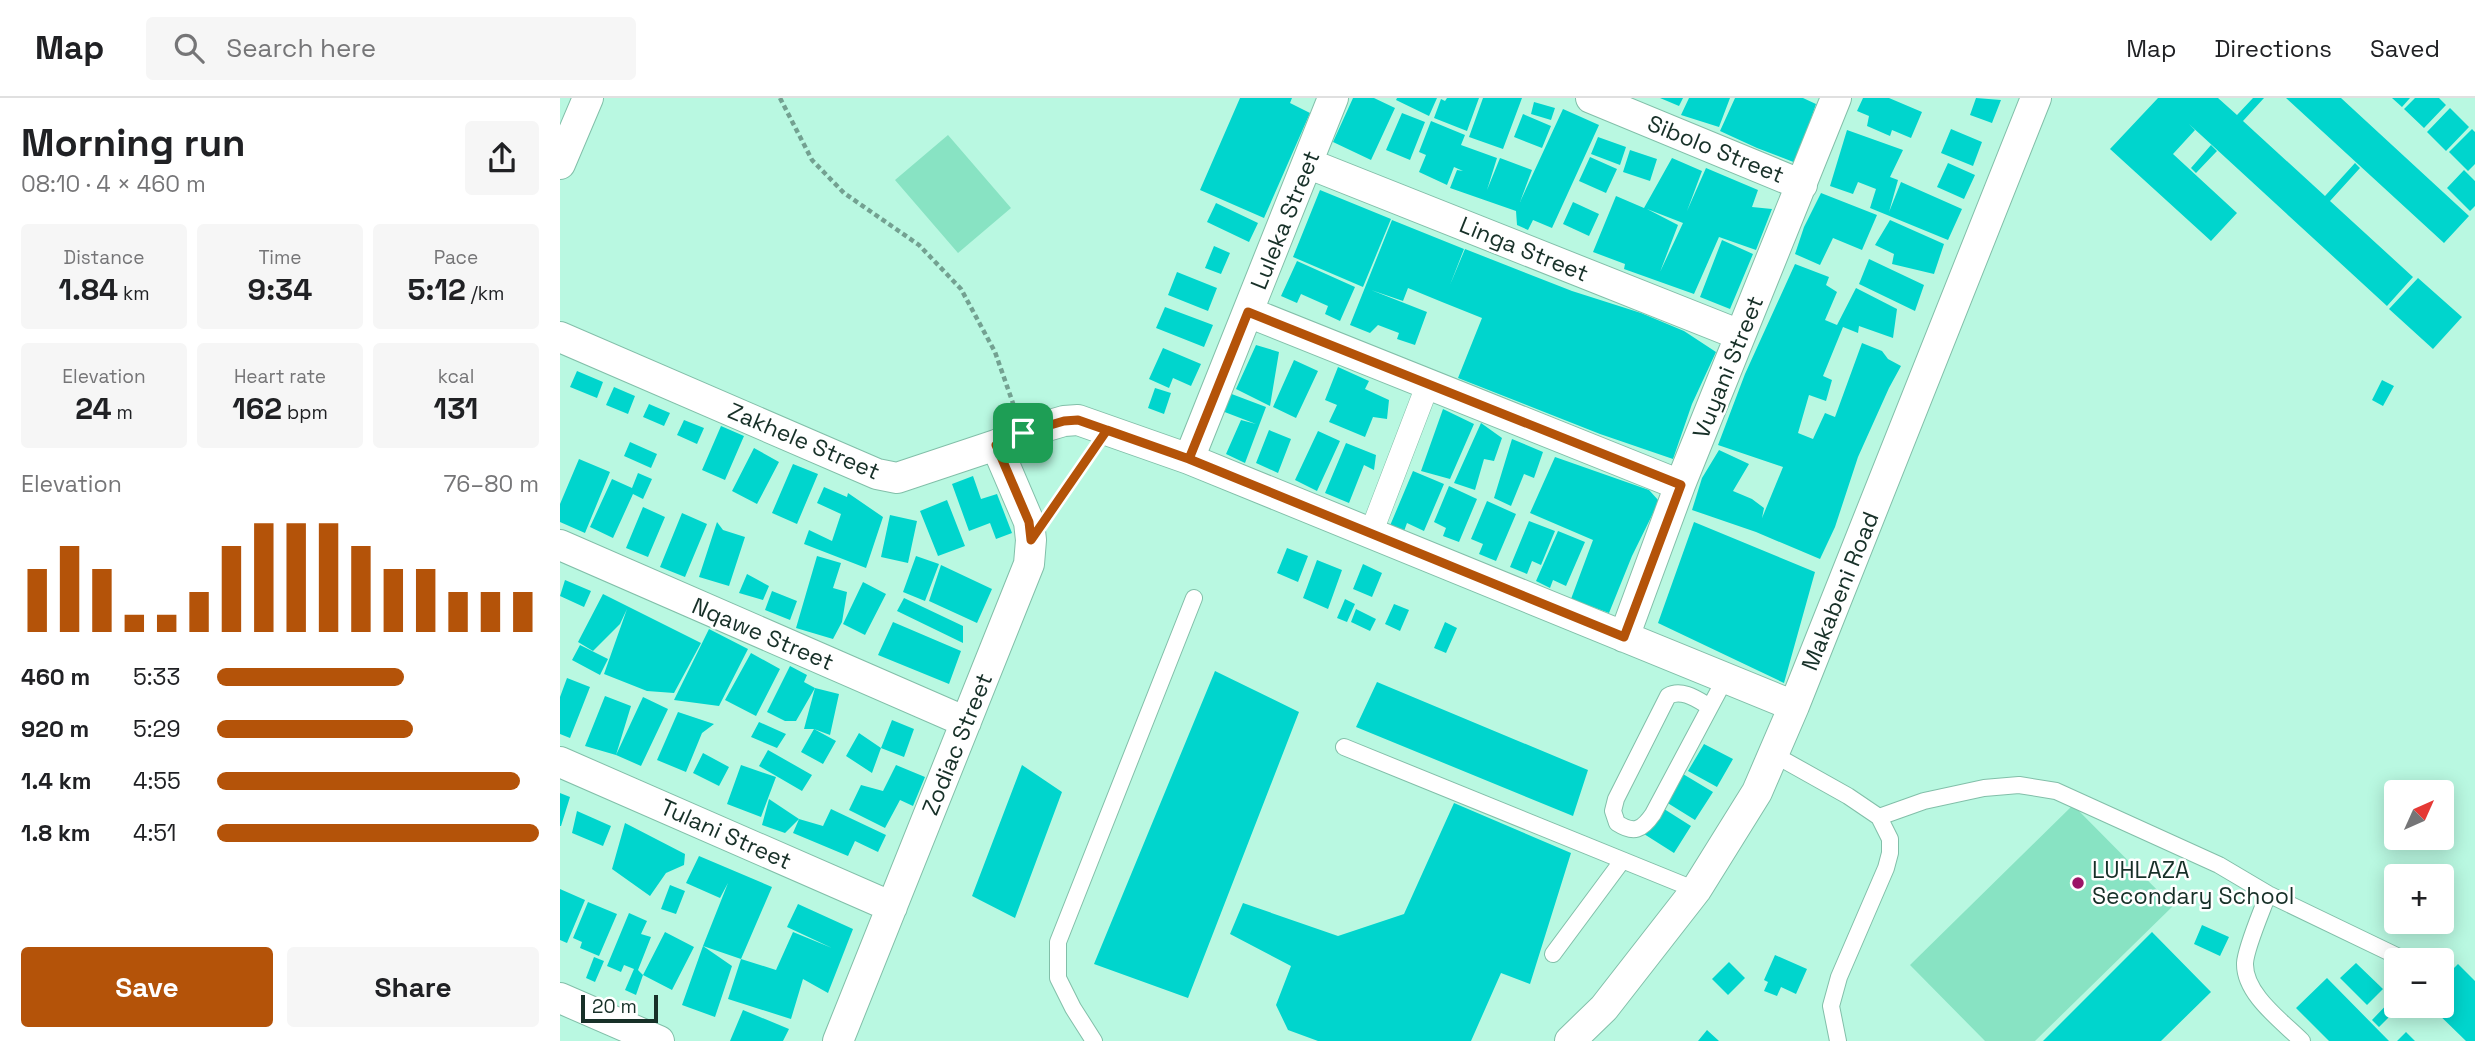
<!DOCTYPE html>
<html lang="en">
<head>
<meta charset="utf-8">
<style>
  body { margin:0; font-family:"Space Grotesk",sans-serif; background:#f6f6f6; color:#202124; height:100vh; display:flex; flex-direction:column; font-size:26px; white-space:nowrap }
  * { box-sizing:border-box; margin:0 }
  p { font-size:23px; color:#757577 }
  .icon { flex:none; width:38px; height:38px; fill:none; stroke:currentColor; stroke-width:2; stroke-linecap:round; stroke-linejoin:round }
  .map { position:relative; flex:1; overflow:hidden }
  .drawer { display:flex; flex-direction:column; background:#fff; width:560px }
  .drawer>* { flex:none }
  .needle { width:46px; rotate:45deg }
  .tools { position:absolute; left:1824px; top:682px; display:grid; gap:14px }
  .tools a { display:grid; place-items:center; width:70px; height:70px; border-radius:7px; background:#fff; box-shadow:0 4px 18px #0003; font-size:35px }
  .scale { position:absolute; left:21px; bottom:18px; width:77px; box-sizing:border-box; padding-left:7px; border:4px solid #173028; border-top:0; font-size:19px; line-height:24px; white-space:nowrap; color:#173028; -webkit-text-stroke:5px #fff; paint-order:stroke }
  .pin { position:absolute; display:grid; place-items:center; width:60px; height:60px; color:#fff; margin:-30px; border-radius:14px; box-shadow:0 4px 10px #0006 }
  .round { display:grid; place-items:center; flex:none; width:74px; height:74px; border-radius:7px; background:#f6f6f6 }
  .head { display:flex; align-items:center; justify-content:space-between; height:119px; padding:0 21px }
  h1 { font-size:38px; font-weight:700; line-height:52px }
  .figures { display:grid; grid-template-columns:repeat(3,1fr); gap:10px; height:119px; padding:7px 21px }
  .figures div { display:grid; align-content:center; border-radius:7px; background:#f6f6f6; text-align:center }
  .figures b { font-size:30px; font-weight:700 }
  .figures small { font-size:19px; font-weight:400 }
  .figures p { font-size:19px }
  .chart { height:196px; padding:14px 21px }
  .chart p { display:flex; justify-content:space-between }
  .chart svg { width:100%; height:126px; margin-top:7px; stroke:#b45309; stroke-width:6 }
  .primary-button { display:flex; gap:14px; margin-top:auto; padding:14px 21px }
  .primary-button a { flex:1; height:80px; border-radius:7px; background:#b45309; color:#fff; font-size:28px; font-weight:700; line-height:80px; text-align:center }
  .primary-button a+a { background:#f6f6f6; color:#202124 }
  ul { padding:0 21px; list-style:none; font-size:23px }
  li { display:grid; grid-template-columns:112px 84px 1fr; align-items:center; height:52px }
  li i { height:18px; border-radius:9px; background:#b45309 }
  header { display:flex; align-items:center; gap:42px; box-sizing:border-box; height:98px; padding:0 35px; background:#fff; border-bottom:2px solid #e0e0e0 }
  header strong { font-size:33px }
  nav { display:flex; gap:38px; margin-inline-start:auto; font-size:24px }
  .search { width:490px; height:63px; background:#f6f6f6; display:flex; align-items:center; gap:18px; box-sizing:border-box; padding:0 24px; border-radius:7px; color:#757577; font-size:26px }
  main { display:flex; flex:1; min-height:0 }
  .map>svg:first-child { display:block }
  .green { fill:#88e3c3 }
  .building { fill:#00d5cd; fill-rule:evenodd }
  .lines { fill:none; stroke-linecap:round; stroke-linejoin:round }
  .service-casing { stroke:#82bfa9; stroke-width:18 }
  .pedestrian-casing { stroke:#82bfa9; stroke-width:24 }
  .minor-casing { stroke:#82bfa9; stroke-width:32 }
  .path { stroke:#73a191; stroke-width:4.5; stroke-dasharray:5 3.5; stroke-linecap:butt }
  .service { stroke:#fff; stroke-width:16 }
  .pedestrian { stroke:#fff; stroke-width:23 }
  .minor { stroke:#fff; stroke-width:30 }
  .route-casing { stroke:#fff; stroke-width:14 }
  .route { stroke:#b45309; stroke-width:9 }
  .poi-dot { fill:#9b1467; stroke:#fff; stroke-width:2.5 }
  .labels { text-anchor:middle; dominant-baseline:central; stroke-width:5; stroke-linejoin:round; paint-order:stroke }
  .street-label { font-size:23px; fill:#173028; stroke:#fff }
  .poi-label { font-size:23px; fill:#173028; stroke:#fff; text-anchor:start }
</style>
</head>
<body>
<header>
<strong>Map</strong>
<div class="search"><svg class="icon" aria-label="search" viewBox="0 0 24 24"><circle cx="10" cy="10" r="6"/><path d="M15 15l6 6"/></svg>Search here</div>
<nav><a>Map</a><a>Directions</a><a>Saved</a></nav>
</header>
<main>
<section class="drawer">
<div class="head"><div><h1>Morning run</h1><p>08:10 · 4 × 460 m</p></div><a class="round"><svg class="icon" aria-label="share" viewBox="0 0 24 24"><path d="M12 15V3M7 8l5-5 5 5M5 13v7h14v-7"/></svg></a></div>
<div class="figures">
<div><p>Distance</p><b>1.84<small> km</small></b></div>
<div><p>Time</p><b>9:34</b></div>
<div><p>Pace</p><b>5:12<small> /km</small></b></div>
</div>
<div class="figures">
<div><p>Elevation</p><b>24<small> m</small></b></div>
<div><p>Heart rate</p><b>162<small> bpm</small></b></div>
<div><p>kcal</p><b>131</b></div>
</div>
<div class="chart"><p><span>Elevation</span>76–80 m</p>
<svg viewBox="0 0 160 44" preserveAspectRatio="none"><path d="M5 44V22M15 44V14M25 44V22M35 44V38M45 44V38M55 44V30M65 44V14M75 44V6M85 44V6M95 44V6M105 44V14M115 44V22M125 44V22M135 44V30M145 44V30M155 44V30"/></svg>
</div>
<ul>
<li><b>460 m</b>5:33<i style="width:58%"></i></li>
<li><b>920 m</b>5:29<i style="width:61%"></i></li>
<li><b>1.4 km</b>4:55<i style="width:94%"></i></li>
<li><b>1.8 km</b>4:51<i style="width:100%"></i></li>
</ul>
<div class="primary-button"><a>Save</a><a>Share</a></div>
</section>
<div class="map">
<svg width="1915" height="943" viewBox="0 0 1915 943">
  <rect width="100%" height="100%" fill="#b9f8e1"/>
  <path class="green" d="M388,37L451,110L398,155L335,82Z
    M1513,707L1613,808L1475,943H1425L1350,867Z"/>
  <path class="building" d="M680,0H732L730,5L750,15L704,120L640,92Z
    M793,0H814L835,10L811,62L773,44Z
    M837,0H877L869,18L836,2Z
    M887,0H919L907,33L874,20L881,1L885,3Z
    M923,0H962L943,51L909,39Z
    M1100,0H1123L1119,8Z
    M1129,0H1170L1159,29L1121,17Z
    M1175,0H1243L1256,6L1236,65L1197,50L1160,33Z
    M1303,0H1329L1362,14L1351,40L1332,32L1330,38L1307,28L1309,18L1297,13Z
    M1416,0L1441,2L1432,25L1410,17Z
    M1598,0H1658L1677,17L1693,0H1704L1683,23L1765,98L1795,65L1800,70L1770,103L1853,179L1827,208L1629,26L1635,32L1613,56L1677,115L1651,143L1550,51Z
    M1726,0H1781L1909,118L1884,145Z
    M1832,0H1850L1842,9Z
    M1855,0H1879L1886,7L1864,30L1844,11Z
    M974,4L995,10L991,22L971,16Z
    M1890,10L1909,29L1886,53L1867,34Z
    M1003,11L1039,27L992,130L973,122L968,132L957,127L956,113L890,90L897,72L903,73L894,69L887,87L859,74L866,57L859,54L871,23L905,37L901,47L937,60L927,92L940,60L972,72L960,104Z
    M842,15L865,24L850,62L826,52Z
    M963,16L991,28L982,50L954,39Z
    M1391,31L1422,44L1413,68L1381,55Z
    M1912,31L1915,34V66L1908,73L1889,54Z
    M1287,32L1343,52L1330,79L1338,82L1329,114L1341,84L1402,111L1388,142L1310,110L1316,91L1298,84L1293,96L1270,88Z
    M1038,39L1066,49L1060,67L1031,56Z
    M1651,47L1657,53L1636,75L1631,70Z
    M1070,52L1097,61L1090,83L1063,74Z
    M1030,59L1057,71L1046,95L1019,83Z
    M1112,60L1142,73L1127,113L1146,70L1198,92L1192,109L1212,111L1196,152L1159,139L1134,196L1064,171L1065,166L1033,154L1056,98L1084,110ZM1087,111L1123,125L1100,174L1118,127Z
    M1388,65L1415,77L1404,101L1377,89Z
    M1904,72L1915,83V108L1910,113L1887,90Z
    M760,92L831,121L803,189L733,159Z
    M1261,95L1317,117L1302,152L1273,140L1260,167L1235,156L1244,129Z
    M1013,104L1039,116L1029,138L1003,126Z
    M656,105L698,125L689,144L647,124Z
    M832,122L904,151L890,187L905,151L1012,193L1081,215L1124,233L1156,254L1132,306L1113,361L1040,336L898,280L922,220L882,204L848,190L843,203L811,192L867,214L855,247L837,241L839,235L818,227L810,235L790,227Z
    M1330,122L1384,146L1374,176L1332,166L1334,156L1315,147Z
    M1162,142L1193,156L1170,211L1140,199Z
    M654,148L670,155L661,176L645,170Z
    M1309,161L1364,187L1355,213L1299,186Z
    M737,163L795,189L780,223L765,216L768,208L741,196L737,205L721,198Z
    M1235,166L1269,179L1266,187L1277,194L1265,222L1277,227L1296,190L1337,211L1333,240L1299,228L1298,235L1283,229L1263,278L1272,282L1266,303L1249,297L1238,335L1253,341L1265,315L1275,319L1302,245L1322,253L1328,261L1341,268L1329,290L1298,359L1275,429L1260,461L1196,434L1132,412L1142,380L1159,352L1189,366L1173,393L1192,401L1204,410L1202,420L1223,369L1158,347L1185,276Z
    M617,174L657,190L648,213L608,197Z
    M1858,180L1902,219L1873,251L1829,211Z
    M605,209L653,227L644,249L596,230Z
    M696,247L719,254L710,308L676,291Z
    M603,250L641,266L631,288L613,280L609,290L589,281Z
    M734,262L758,273L736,320L713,309Z
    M778,269L809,283L805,291L829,302L827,321L813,319L805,339L769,324L777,307L765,302Z
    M17,273L43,284L37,300L10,289Z
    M1822,282L1834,288L1823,308L1812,302Z
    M54,289L75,298L68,316L46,307Z
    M595,290L611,295L604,316L588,310Z
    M669,295L706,309L685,365L666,356L681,322L696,326L662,313Z
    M89,306L110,315L104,328L83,319Z
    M883,311L914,326L890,381L861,373Z
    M124,322L144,330L137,346L117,337Z
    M921,325L942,340L934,363L924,361L915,392L894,385Z
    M161,328L184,338L165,382L142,372Z
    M709,332L731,341L718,375L696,365Z
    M758,333L780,343L757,393L735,382Z
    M952,341L983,354L974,380L964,376L951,408L934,400Z
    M70,344L97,356L91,370L64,358Z
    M786,345L816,357L814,372L804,367L789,405L765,395Z
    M194,350L219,364L197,406L172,393Z
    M995,359L1089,392L1099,403L1072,458L1049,515L1011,501L1033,442L970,415Z
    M19,361L50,374L25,435L0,424V406Z
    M233,366L258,376L237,426L212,415Z
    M853,373L884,386L864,433L847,425L843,436L829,430Z
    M78,375L92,381L83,401L73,396L53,440L30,429L52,381L72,390Z
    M413,378L421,401L437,396L452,435L436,441L430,425L409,433L392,386Z
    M889,388L917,401L899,444L883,438L886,430L874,424Z
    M264,389L287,399L288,395L323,419L306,470L244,446L249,432L272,443L281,416L257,405Z
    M387,402L405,448L378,458L360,413Z
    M927,403L956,416L936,463L919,456L923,446L911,441Z
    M83,409L105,419L88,459L66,450Z
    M122,415L147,426L125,479L100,469Z
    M330,417L357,423L348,465L321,459Z
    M969,423L995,433L981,467L972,463L967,476L950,469Z
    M157,424L163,432L185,439L169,488L139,479Z
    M1134,424L1255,474L1224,585L1098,525Z
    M998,433L1025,444L1006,488L993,482L990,490L976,483Z
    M727,450L748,458L738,484L717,475Z
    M257,458L281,465L273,490L287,494L282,524L273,541L236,530Z
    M356,458L379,466L365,503L343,494Z
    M757,462L782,472L768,511L743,500Z
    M803,466L822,475L812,499L793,491Z
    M381,467L432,491L417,525L369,503Z
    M187,476L209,488L203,502L179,495Z
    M5,482L31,493L24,509L0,498Z
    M303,484L326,496L305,537L283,526Z
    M212,493L237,503L230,522L205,512Z
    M43,496L141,545L114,595L87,593L44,576L67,511L60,526L33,553L18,544Z
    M344,500L403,528V545L337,513Z
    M785,501L795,506L787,524L777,520Z
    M834,506L849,512L840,533L825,526Z
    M796,511L816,521L810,533L791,524Z
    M333,524L401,553L389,586L318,557Z
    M885,524L897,530L886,555L874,550Z
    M149,531L188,551L159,608L114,602Z
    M20,547L48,561L40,577L12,562Z
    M191,555L220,571L196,618L165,602Z
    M230,568L247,577L244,584L255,590L236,623H225L207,614Z
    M655,573L739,614L628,900L534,866Z
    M7,580L30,589L10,640L0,636V599Z
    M817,584L1028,672L1013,718L796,629Z
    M255,590L279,596L270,637L254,631L276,643L263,666L241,654L254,631H244Z
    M45,598L71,608L56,657L25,648Z
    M83,599L108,611L81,668L56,657Z
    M118,614L154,626L142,635L126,674L97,662Z
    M332,622L354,631L344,659L321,650Z
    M199,624L226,636L217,650L191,639Z
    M299,635L321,650L312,675L286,658Z
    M1144,646L1173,661L1157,689L1128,673Z
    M208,652L252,677L242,693L199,668Z
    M143,655L169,669L159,688L133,675Z
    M181,667L216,679L201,719L167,706Z
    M336,667L365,679L353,708L340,702L325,730L289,712L301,687L323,693Z
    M462,667L502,694L455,820L412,798Z
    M1123,676L1153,694L1135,722L1106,704Z
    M0,695L10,699L1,728H0Z
    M209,701L239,721L263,728L271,711L326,737L318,754L295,743L288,758L233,735L239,721L225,735L202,727Z
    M894,705L1011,755L970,886L941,875L911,943H758L728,932L716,907L731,868L670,836L683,805L778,838L844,816Z
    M1101,709L1131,728L1114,755L1084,736Z
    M17,713L51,728L43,748L12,735Z
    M65,725L125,756L124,767L106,775L90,798L52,771Z
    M139,758L212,789L181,861L143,848L168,785L160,800L126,785Z
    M110,787L125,793L116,816L101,811Z
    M0,791L25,802L7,845L0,842Z
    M28,804L57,816L39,858L20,850L22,844L13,840Z
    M238,806L293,831L268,895L243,881L231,921L168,901L181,861L216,872L233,834L272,850L227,829Z
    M69,815L87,823L81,836L91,839L78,872L83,877L76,897L65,892L74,871L64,867L61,874L47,868Z
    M1642,827L1669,839L1660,858L1634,846Z
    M105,834L134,849L112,892L83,877Z
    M1592,834L1651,894L1601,943H1483Z
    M143,848L172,868L155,919L122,907Z
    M1878,855L1885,862L1881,866V863H1870Z
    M1215,857L1247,871L1236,896L1221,889L1217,898L1204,893L1208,884L1204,882Z
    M34,859L44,863L35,884L26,880Z
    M1169,864L1185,880L1168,897L1152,881Z
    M1796,865L1823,891L1807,907L1780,880Z
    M1898,866L1915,883V943H1906L1870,908H1881V883Z
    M1767,880L1829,943H1769L1736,910Z
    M1836,897V908H1840L1819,929L1812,922Z
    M183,912L229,931L223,943H170Z
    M1147,932L1159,943H1138Z
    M1846,934L1855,943H1837Z"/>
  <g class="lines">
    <defs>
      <path id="service" d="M1150,609C1138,602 1122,590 1108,598L1056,701L1053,713L1057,725C1074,736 1082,732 1093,716L1165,581
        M784,649L1136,792
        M1213,656L1288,698L1319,719L1330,741V755L1326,770L1279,879L1271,908L1278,943
        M1319,719L1364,703L1424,690L1459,687L1496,693L1659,767L1708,796L1841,860
        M1708,796C1702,813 1686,849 1685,865C1684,896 1722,923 1742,943
        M993,856L1062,763
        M534,943L513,910L498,880V844L634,500"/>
      <path id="pedestrian" d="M811,435L868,286"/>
      <path id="minor" d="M1031,0L1242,87
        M747,65L1180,237
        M0,66L28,0
        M688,214L1120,387
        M0,239L317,376L337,380L436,347L463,335L504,323L518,322L629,361L1234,608
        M629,361L773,0
        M0,447L406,624
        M1064,539L1120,387L1276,0
        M0,664L332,809
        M0,900L99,943
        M278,943L469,466L471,442L469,424L436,347
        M1010,943L1044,910L1136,792L1197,694L1234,608L1476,0"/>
    </defs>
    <use href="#service" class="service-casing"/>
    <use href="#pedestrian" class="pedestrian-casing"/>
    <use href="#minor" class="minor-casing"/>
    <path class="path" d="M220,0L252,62L284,95L359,147L401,191L435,254L455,311
      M492,412L532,353"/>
    <use href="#service" class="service"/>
    <use href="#pedestrian" class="pedestrian"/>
    <use href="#minor" class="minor"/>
  </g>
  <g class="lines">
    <defs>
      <path id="route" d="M463,335L436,347L469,424L471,442L547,332L629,361L1064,539L1121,387L688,214L629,361L518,322L504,323L463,335"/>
    </defs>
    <use href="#route" class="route-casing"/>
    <use href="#route" class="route"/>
  </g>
  <circle class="poi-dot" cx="1518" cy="785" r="7"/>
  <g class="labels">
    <g class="street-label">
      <text transform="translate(1156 51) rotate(22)">Sibolo Street</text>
      <text transform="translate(725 122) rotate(-68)">Luleka Street</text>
      <text transform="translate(964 151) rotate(22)">Linga Street</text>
      <text transform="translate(1168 269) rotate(-68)">Vuyani Street</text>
      <text transform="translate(244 343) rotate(23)">Zakhele Street</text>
      <text transform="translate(1280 493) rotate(-68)">Makabeni Road</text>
      <text transform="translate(203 536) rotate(23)">Nqawe Street</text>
      <text transform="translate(397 646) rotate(-68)">Zodiac Street</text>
      <text transform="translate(166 736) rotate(24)">Tulani Street</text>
    </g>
    <g class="poi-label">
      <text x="1532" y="772">LUHLAZA<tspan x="1532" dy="26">Secondary School</tspan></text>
    </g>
  </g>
</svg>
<div class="tools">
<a><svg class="needle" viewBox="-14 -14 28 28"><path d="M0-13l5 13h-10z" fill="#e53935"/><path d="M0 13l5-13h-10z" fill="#757577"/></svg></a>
<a>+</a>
<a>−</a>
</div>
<div class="scale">20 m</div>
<div class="pin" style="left:463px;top:335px;background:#1e9e55"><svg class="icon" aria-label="arrive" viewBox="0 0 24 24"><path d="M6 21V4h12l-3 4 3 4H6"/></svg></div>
</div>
</main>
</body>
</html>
